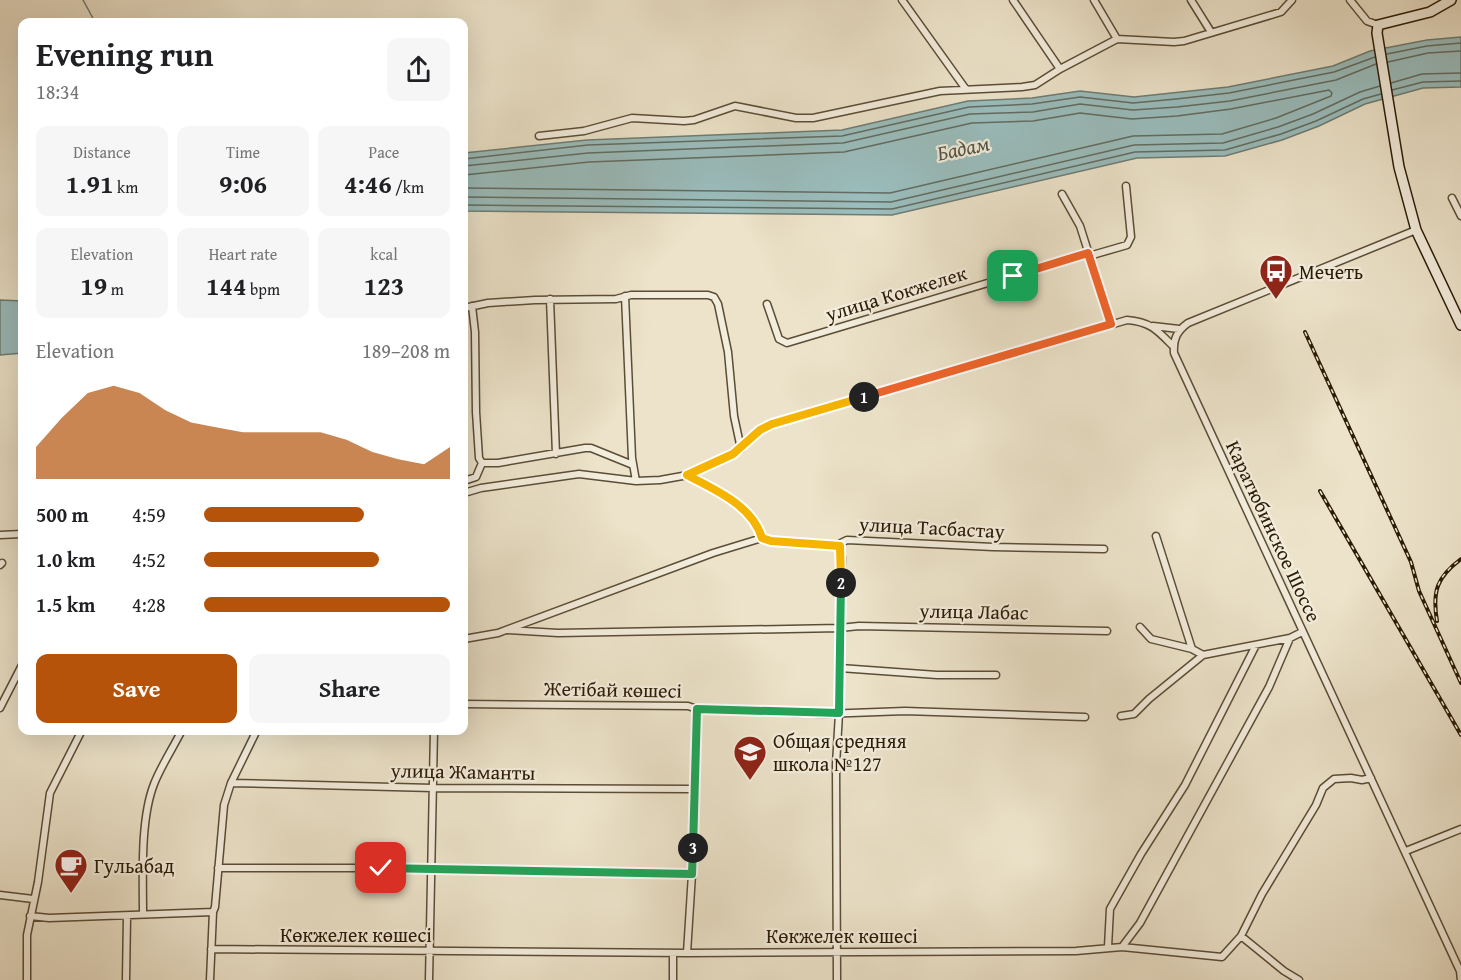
<!DOCTYPE html>
<html lang="en">
<head>
<meta charset="utf-8">
<style>
  body { margin:0; font-family:"Gentium Book Plus",serif; background:#f6f6f6; color:#202124; height:100vh; display:flex; flex-direction:column; font-size:22px; white-space:nowrap }
  * { box-sizing:border-box; margin:0 }
  p { font-size:20px; color:#757577 }
  .icon { flex:none; width:33px; height:33px; fill:none; stroke:currentColor; stroke-width:2; stroke-linecap:round; stroke-linejoin:round }
  .map { position:relative; flex:1; overflow:hidden }
  .sheet { position:absolute; left:18px; top:18px; width:450px; height:717px; display:flex; flex-direction:column; background:#fff; border-radius:12px; box-shadow:0 6px 24px #0002 }
  .sheet>* { flex:none }
  .pin { position:absolute; display:grid; place-items:center; width:51px; height:51px; color:#fff; margin:-26px; border-radius:12px; box-shadow:0 3px 9px #0006 }
  .km { position:absolute; width:30px; height:30px; margin:-15px; border-radius:50%; background:#222; color:#fff; font-size:16px; line-height:30px; text-align:center }
  .round { display:grid; place-items:center; flex:none; width:63px; height:63px; border-radius:12px; background:#f6f6f6 }
  .overview { display:flex; align-items:center; justify-content:space-between; height:102px; padding:0 18px }
  h1 { font-size:33px; font-weight:700; line-height:45px }
  .metrics { display:grid; grid-template-columns:repeat(3,1fr); gap:9px; height:102px; padding:6px 18px }
  .metrics div { display:grid; align-content:center; border-radius:12px; background:#f6f6f6; text-align:center }
  .metrics b { font-size:26px; font-weight:700 }
  .metrics small { font-size:16px; font-weight:400 }
  .metrics p { font-size:16px }
  .chart { height:168px; padding:12px 18px }
  .chart p { display:flex; justify-content:space-between }
  .chart svg { width:100%; height:108px; margin-top:6px; fill:#b45309; opacity:.7 }
  .action { display:flex; gap:12px; margin-top:auto; padding:12px 18px }
  .action a { flex:1; height:69px; border-radius:12px; background:#b45309; color:#fff; font-size:24px; font-weight:700; line-height:69px; text-align:center }
  .action a+a { background:#f6f6f6; color:#202124 }
  ul { padding:0 18px; list-style:none; font-size:20px }
  li { display:grid; grid-template-columns:96px 72px 1fr; align-items:center; height:45px }
  li i { height:15px; border-radius:8px; background:#b45309 }
  .map>svg:first-child { display:block }
  .water { fill:#9abdbd; stroke:#6e7c73; stroke-width:1.5 }
  .lines { fill:none; stroke-linecap:round; stroke-linejoin:round }
  .shore { stroke:#626c61; stroke-width:1.5 }
  .stream { stroke:#6e7c73; stroke-width:1.5 }
  .street-casing { stroke:#5b4d36; stroke-width:9 }
  .secondary-casing { stroke:#2b1b05; stroke-width:12 }
  .street { stroke:#f3eddd; stroke-width:6 }
  .secondary { stroke:#f3eddd; stroke-width:9 }
  .rail-casing { stroke:#2b1b05; stroke-width:4 }
  .rail { stroke:#f3eddd; stroke-width:1.5; stroke-dasharray:4.5; stroke-linecap:butt }
  .split-1-casing { stroke:#fff; stroke-width:12 }
  .split-2-casing { stroke:#fff; stroke-width:12 }
  .split-3-casing { stroke:#fff; stroke-width:12 }
  .split-4-casing { stroke:#fff; stroke-width:12 }
  .split-1 { stroke:#f0652b; stroke-width:8 }
  .split-2 { stroke:#f5b400; stroke-width:8 }
  .split-3 { stroke:#22a559; stroke-width:8 }
  .split-4 { stroke:#22a559; stroke-width:8 }
  .labels { text-anchor:middle; dominant-baseline:central; stroke-width:4.5; stroke-linejoin:round; paint-order:stroke }
  .poi-label { font-size:20px; fill:#2b1b05; stroke:#f3eddd; text-anchor:start }
  .street-label { font-size:20px; fill:#2b1b05; stroke:#f3eddd }
  .water-label { font-size:21px; font-style:italic; fill:#525445; stroke:#f3eddd }
</style>
</head>
<body>
<div class="map">
<svg width="1461" height="980" viewBox="0 0 1461 980">
  <rect width="100%" height="100%" fill="#ece3ca"/>
  <filter id="stains"><feTurbulence type="fractalNoise" baseFrequency=".00333" numOctaves="4"/><feColorMatrix values="0 0 0 0 .2 0 0 0 0 .09 0 0 0 0 .02 0 0 0 .5 -.17"/></filter>
  <radialGradient id="worn" r=".72"><stop offset=".6" stop-color="#630" stop-opacity="0"/><stop offset="1" stop-color="#630" stop-opacity=".3"/></radialGradient>
  <path class="water" d="M1461,37V87L1423,88L1365,104L1319,126L1282,140L1225,156L1137,158L892,215L464,211V153L587,140L842,130L968,101L1032,98L1080,91L1134,97L1228,87L1333,66L1370,51L1427,40Z
    M0,300L22,301V353L0,355Z"/>
  <g class="lines">
    <path class="shore" d="M1387,54L1427,46L1461,43
      M1388,62L1428,53L1461,51
      M1391,83L1422,74L1461,73
      M1392,90L1423,82L1461,81
      M464,159L588,145L842,136L969,107L1032,104L1080,97L1133,103L1176,99L1229,93L1334,72L1375,57
      M464,166L588,153L843,143L970,114L1033,112L1080,104L1133,110L1177,107L1230,101L1336,80L1376,64
      M464,175L589,162L844,152L972,123L1033,121L1080,113L1132,119L1177,116L1231,109L1329,90L1332,93L1331,96L1276,118L1222,134L1133,136L890,193L464,188
      M464,197L891,202L1134,145L1223,143L1278,127L1313,114L1360,92L1380,86
      M464,205L892,209L1135,152L1225,150L1281,134L1316,121L1363,99L1381,94"/>
    <path class="stream" d="M83,0L95,22"/>
    <defs>
      <path id="street" d="M902,0L965,88
        M1013,0L1060,69
        M1094,0L1117,39
        M1191,0L1211,32
        M1350,0L1367,21L1378,25
        M539,136L584,131L632,118L684,121L694,120L735,106L796,118H813L940,91L1022,87L1035,85L1060,69L1117,39L1174,42L1184,41L1281,12L1292,0
        M1062,194L1080,226L1111,324
        M1452,198L1461,216
        M1416,230L1188,323C1177,331 1173,339 1174,353L1460,971L1461,980
        M1089,256L1127,245L1131,237L1126,186
        M625,296L632,458L636,481
        M550,299L556,454
        M767,304L779,339L787,343L1088,253
        M472,306L475,332L476,412L479,458L482,463H498L585,448H591L633,465
        M464,308L488,303L535,300L616,299L631,295H708L714,297L718,304L728,352L734,416L741,449
        M1153,326L1179,329
        M464,481L476,477L482,463
        M464,493L481,488L579,474L636,481L660,480L688,475L733,454L760,430L773,424L1127,320C1151,322 1157,330 1173,346
        M0,535L22,534
        M1156,536L1192,649
        M762,538L771,541L840,546L841,543L847,540L993,547L1104,549
        M0,565L2,563
        M1140,627L1151,639L1192,649L1203,655L1290,638L1302,632
        M507,630L558,633L840,628L859,626L1107,631
        M464,639L498,633L713,553L762,538C752,505 715,490 688,475
        M840,668L937,675H996
        M464,704L688,706L697,709L824,714L905,711L1085,717
        M0,708L22,665
        M1121,716L1134,714L1149,699L1203,655
        M231,783L433,788L694,789
        M1406,851L1461,829
        M218,868H432L692,874
        M0,895L33,899
        M143,914C143,876 140,820 154,784C161,766 173,748 182,730
        M30,916L49,918L213,912
        M1241,936L1284,971L1299,980
        M1108,947L1110,909L1141,854L1185,785L1256,645
        M1122,947L1222,957L1241,936L1262,894L1316,805L1323,788L1334,779L1351,778L1362,780L1371,778
        M211,949L687,953L1076,951L1122,947L1140,923L1269,687L1290,638
        M673,953V980
        M687,953L692,874L697,709
        M27,980V935L38,882L50,793L82,730
        M126,980L127,916
        M210,980L213,912L215,907L224,805L231,783L257,730
        M429,980L434,730
        M837,980L836,765L839,713L842,558L840,546"/>
      <path id="secondary" d="M1451,0L1430,12L1378,25L1377,33L1399,167L1416,230L1461,325"/>
    </defs>
    <use href="#street" class="street-casing"/>
    <use href="#secondary" class="secondary-casing"/>
    <use href="#street" class="street"/>
    <use href="#secondary" class="secondary"/>
    <defs>
      <path id="rail" d="M1305,332L1411,562L1419,591L1461,683
        M1320,491L1461,735
        M1437,621C1432,591 1437,577 1461,559"/>
    </defs>
    <use href="#rail" class="rail-casing"/>
    <use href="#rail" class="rail"/>
  </g>
  <g class="lines">
    <defs>
      <path id="split-1" d="M864,397L1111,324L1088,253L1013,276"/>
      <path id="split-2" d="M841,583L840,546L771,541L762,538C752,505 715,490 687,475L733,454L760,430L772,424L864,397"/>
      <path id="split-3" d="M693,848L697,709L839,713L841,583"/>
      <path id="split-4" d="M381,868L692,874L693,848"/>
    </defs>
    <use href="#split-1" class="split-1-casing"/>
    <use href="#split-2" class="split-2-casing"/>
    <use href="#split-3" class="split-3-casing"/>
    <use href="#split-4" class="split-4-casing"/>
    <use href="#split-1" class="split-1"/>
    <use href="#split-2" class="split-2"/>
    <use href="#split-3" class="split-3"/>
    <use href="#split-4" class="split-4"/>
  </g>
  <defs>
    <symbol id="bus-pin" viewBox="-11 -11 22 30"><path d="M0 17L-7.5 6A9.5 9.5 0 1 1 7.5 6Z" fill="#8f2418" stroke="#f3eddd"/><path d="M-5-6H5V4H4V6H2V4H-2V6H-4V4H-5ZM-3.5-4V0h7V-4ZM-3.5 1.2v1.5H-2V1.2ZM2 1.2v1.5H3.5V1.2Z" fill="#fff"/></symbol>
    <symbol id="school-pin" viewBox="-11 -11 22 30"><path d="M0 17L-7.5 6A9.5 9.5 0 1 1 7.5 6Z" fill="#8f2418" stroke="#f3eddd"/><path d="M0-5L7-2L0 1L-7-2ZM-4 1L0 2.5L4 1V4Q0 6-4 4Z" fill="#fff"/></symbol>
    <symbol id="cafe-pin" viewBox="-11 -11 22 30"><path d="M0 17L-7.5 6A9.5 9.5 0 1 1 7.5 6Z" fill="#8f2418" stroke="#f3eddd"/><path d="M-5.5-4.5H6V0H3Q3 3.5 0 3.5H-2.5Q-5.5 3.5-5.5 0ZM3-3.2v2h1.7v-2ZM-6 4.5H4V6H-6Z" fill="#fff"/></symbol>
  </defs>
  <g fill-rule="evenodd">
    <use href="#bus-pin" x="1257" y="252" width="38" height="52"/>
    <use href="#school-pin" x="731" y="733" width="38" height="52"/>
    <use href="#cafe-pin" x="52" y="846" width="38" height="52"/>
  </g>
  <g class="labels">
    <g class="poi-label">
      <text x="1299" y="271">Мечеть</text>
      <text x="773" y="740">Общая средняя<tspan x="773" dy="23">школа №127</tspan></text>
      <text x="94" y="865">Гульабад</text>
    </g>
    <g class="street-label">
      <text transform="translate(896 293) rotate(-17)">улица Кокжелек</text>
      <text transform="translate(932 527) rotate(3)">улица Тасбастау</text>
      <text transform="translate(1274 531) rotate(65)">Каратюбинское Шоссе</text>
      <text transform="translate(974 611) rotate(1)">улица Лабас</text>
      <text transform="translate(613 689) rotate(1)">Жетібай көшесі</text>
      <text transform="translate(463 771) rotate(1)">улица Жаманты</text>
      <text x="356" y="934">Көкжелек көшесі</text>
      <text x="842" y="935">Көкжелек көшесі</text>
    </g>
    <g class="water-label">
      <text transform="translate(963 148) rotate(-12)">Бадам</text>
    </g>
  </g>
  <rect width="100%" height="100%" filter="url(#stains)"/>
  <rect width="100%" height="100%" fill="url(#worn)"/>
</svg>
<div class="pin" style="left:1013px;top:276px;background:#1e9e55"><svg class="icon" aria-label="arrive" viewBox="0 0 24 24"><path d="M6 21V4h12l-3 4 3 4H6"/></svg></div>
<div class="pin" style="left:381px;top:868px;background:#d93025"><svg class="icon" aria-label="check" viewBox="0 0 24 24"><path d="M5 12l5 5 9-10"/></svg></div>
<b class="km" style="left:864px;top:397px">1</b>
<b class="km" style="left:841px;top:583px">2</b>
<b class="km" style="left:693px;top:848px">3</b>
<section class="sheet">
<div class="overview"><div><h1>Evening run</h1><p>18:34</p></div><a class="round"><svg class="icon" aria-label="share" viewBox="0 0 24 24"><path d="M12 15V3M7 8l5-5 5 5M5 13v7h14v-7"/></svg></a></div>
<div class="metrics">
<div><p>Distance</p><b>1.91<small> km</small></b></div>
<div><p>Time</p><b>9:06</b></div>
<div><p>Pace</p><b>4:46<small> /km</small></b></div>
</div>
<div class="metrics">
<div><p>Elevation</p><b>19<small> m</small></b></div>
<div><p>Heart rate</p><b>144<small> bpm</small></b></div>
<div><p>kcal</p><b>123</b></div>
</div>
<div class="chart"><p><span>Elevation</span>189–208 m</p>
<svg viewBox="0 0 160 44" preserveAspectRatio="none"><path d="M0 44V31L10 19L20 9L30 6L40 9L50 16L60 21L70 23L80 25L90 25L100 25L110 25L120 28L130 33L140 36L150 38L160 31V44z"/></svg>
</div>
<ul>
<li><b>500 m</b>4:59<i style="width:65%"></i></li>
<li><b>1.0 km</b>4:52<i style="width:71%"></i></li>
<li><b>1.5 km</b>4:28<i style="width:100%"></i></li>
</ul>
<div class="action"><a>Save</a><a>Share</a></div>
</section>
</div>
</body>
</html>
